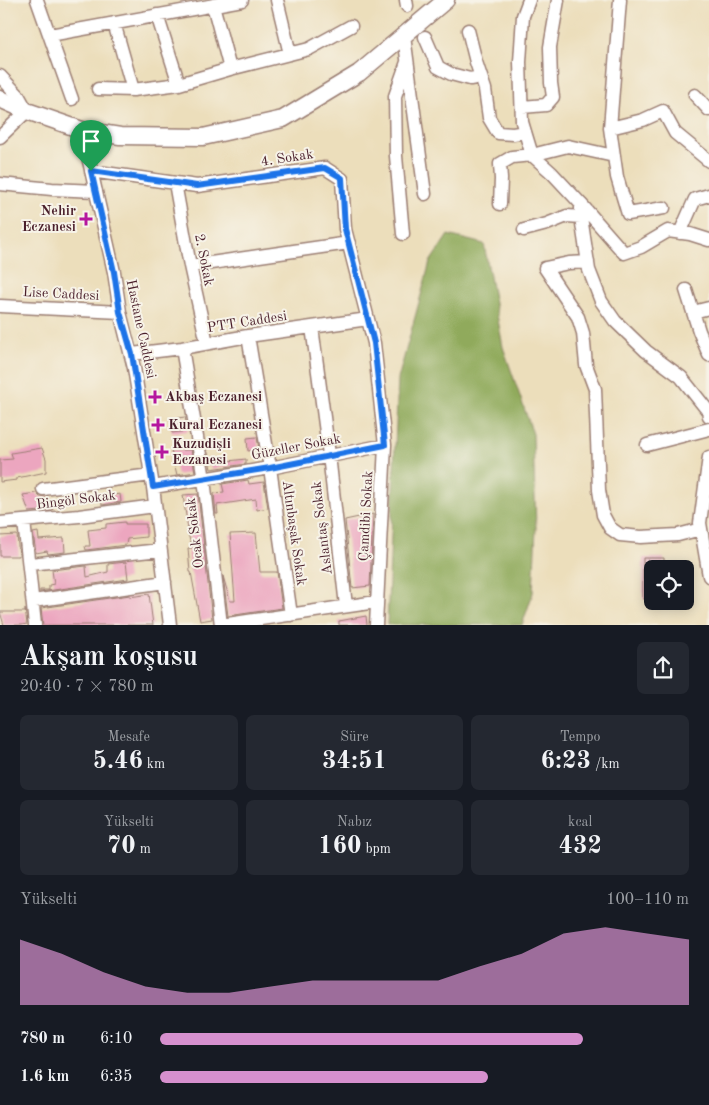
<!DOCTYPE html>
<html lang="tr">
<head>
<meta charset="utf-8">
<style>
  body { margin:0; font-family:"Old Standard TT",serif; background:#242831; color:#f1f3f6; height:100vh; display:flex; flex-direction:column; font-size:19px; white-space:nowrap }
  * { box-sizing:border-box; margin:0 }
  p { font-size:16px; color:#9ea1a6 }
  .icon { flex:none; width:28px; height:28px; fill:none; stroke:currentColor; stroke-width:2; stroke-linecap:round; stroke-linejoin:round }
  .map { position:relative; height:625px; overflow:hidden }
  .panel { display:flex; flex-direction:column; background:#171b24; flex:1 }
  .panel>* { flex:none }
  .fabs { position:absolute; left:644px; top:560px; display:grid; gap:10px }
  .fabs a { display:grid; place-items:center; width:50px; height:50px; border-radius:8px; background:#171b24; box-shadow:0 2px 12px #0003; font-size:25px }
  .pin { position:absolute; display:grid; place-items:center; width:42px; height:42px; color:#fff; margin:-51px -21px; border-radius:50% 50% 50% 0; rotate:-45deg; box-shadow:0 0 5px #0007 }
  .pin .icon { rotate:45deg }
  .round { display:grid; place-items:center; flex:none; width:52px; height:52px; border-radius:8px; background:#242831 }
  .overview { display:flex; align-items:center; justify-content:space-between; height:85px; padding:0 20px }
  h1 { font-size:28px; font-weight:700; line-height:38px }
  .stats { display:grid; grid-template-columns:repeat(3,1fr); gap:8px; height:85px; padding:5px 20px }
  .stats div { display:grid; align-content:center; border-radius:8px; background:#242831; text-align:center }
  .stats b { font-size:25px; font-weight:700 }
  .stats small { font-size:14px; font-weight:400 }
  .stats p { font-size:14px }
  .chart { height:140px; padding:10px 20px }
  .chart p { display:flex; justify-content:space-between }
  .chart svg { width:100%; height:90px; margin-top:5px; fill:#d690ce; opacity:.7 }
  ul { padding:0 20px; list-style:none; font-size:16px }
  li { display:grid; grid-template-columns:80px 60px 1fr; align-items:center; height:38px }
  li i { height:12px; border-radius:6px; background:#d690ce }
  .map>svg:first-child { display:block }
  .forest { fill:#90aa5b; stroke:#6d6443 }
  .building { fill:#eca6bf }
  .lines { fill:none; stroke-linecap:round; stroke-linejoin:round }
  .minor-casing { stroke:#9b7e73; stroke-width:15 }
  .major-casing { stroke:#9b7e73; stroke-width:19 }
  .minor { stroke:#fff; stroke-width:12 }
  .major { stroke:#fff; stroke-width:16 }
  .route-casing { stroke:#fff; stroke-width:10 }
  .route { stroke:#1a73e8; stroke-width:6 }
  .poi-dot { fill:#b5179e; stroke:#f7f3e8; stroke-width:2 }
  .labels { text-anchor:middle; dominant-baseline:central; stroke-width:4; stroke-linejoin:round; paint-order:stroke }
  .street-label { font-size:14px; fill:#4a1f2b; stroke:#f7f3e8 }
  .poi-label { font-size:14px; font-weight:bold; fill:#4a1f2b; stroke:#f7f3e8; text-anchor:start }
</style>
</head>
<body>
<div class="map">
<svg width="709" height="625" viewBox="0 0 709 625">
  <rect width="100%" height="100%" fill="#f7f3e8"/>
  <filter id="ink" filterUnits="userSpaceOnUse"><feTurbulence type="fractalNoise" baseFrequency=".02" numOctaves="2"/><feDisplacementMap in="SourceGraphic" scale="10" xChannelSelector="R" yChannelSelector="G"/><feConvolveMatrix kernelMatrix="1 2 1 2 8 2 1 2 1" color-interpolation-filters="sRGB"/></filter>
  <filter id="wash" filterUnits="userSpaceOnUse"><feTurbulence type="fractalNoise" baseFrequency=".0096" numOctaves="4" result="noise"/><feDisplacementMap in="SourceGraphic" scale="20" xChannelSelector="R" yChannelSelector="G"/><feGaussianBlur stdDeviation="1.12" result="paint"/><feColorMatrix in="noise" values="0 0 0 0 0 0 0 0 0 0 0 0 0 0 0 0 0 1.4 0 .05"/><feComposite in="paint" operator="in"/></filter>
  <g filter="url(#wash)">
    <rect width="100%" height="100%" fill="#ecdebb"/>
    <path class="forest" d="M448,235L484,244L503,347L533,434L536,528L533,593L522,625H387L398,379L430,262Z"/>
    <g id="blocks">
      <path class="building" d="M185,417L188,431L172,433L170,419Z
        M257,437L259,449L248,451L247,438Z
        M42,448L46,459V472L17,478V480L0,482V460L13,459L11,453Z
        M207,449L210,463L246,459V464L211,469Z
        M171,450H191L195,472L177,475Z
        M248,480L249,484L264,482L268,508L257,510L256,499L217,505L218,514H216L214,493L224,492L222,484Z
        M36,493L40,497H48L53,510L29,512L23,495Z
        M120,494L121,502L102,505L101,497Z
        M198,494L212,619L200,621L191,572H190L188,548H192L187,530H188L183,495Z
        M373,514L370,586L352,588L345,520Z
        M125,522V524H146V537L127,539L126,545L86,550L85,546H90L88,530L106,528V524Z
        M38,532L39,540L64,538L65,552L48,554L47,551L36,553L33,533Z
        M256,533L260,572H277L282,608L228,616L223,576L230,601H235L230,534Z
        M17,535L19,556H0V536Z
        M643,558H664V569H652V599H643Z
        M126,562L128,579L40,592V590H49V585L54,584L52,570L86,566L87,577L108,572V564Z
        M149,594L153,625H43L41,608L130,595V597Z
        M25,609L27,624L22,625H4L0,612H25Z
        M366,616L367,625H339V621Z"/>
    </g>
  </g>
  <g filter="url(#ink)">
    <use href="#blocks" fill-opacity="0" stroke="#9b7e73" stroke-width="1"/>
    <g class="lines">
      <defs>
        <path id="minor" d="M37,0L72,99
          M277,0L290,54
          M406,0L407,6
          M529,0L523,16L520,62L522,122L532,155L552,173L581,204L624,253L641,247L668,231L690,234L709,240
          M620,0L610,128L617,177L628,214L664,208
          M213,5L230,69
          M157,15L179,84
          M114,23L133,90
          M468,30L476,62L485,89L489,118L498,133L513,134L525,132
          M50,35L242,0
          M404,36L425,194
          M425,37L438,67L451,74L470,79L481,77
          M0,76L18,95L27,111L0,137
          M98,89L133,90L179,84L230,69L309,49L351,26
          M695,95L709,110
          M522,107L546,105L553,97L551,83L550,47L558,0
          M610,128L643,120L663,111L675,133L709,161
          M82,130L114,272L120,312L134,368L153,487L170,625
          M91,171L197,186L325,168L342,179L345,229L374,343L385,445L376,625
          M175,183L190,266L207,343
          M0,184L52,189L96,191
          M500,204L501,179L500,164L512,157L532,155L568,146L614,156
          M581,204V217L589,270L601,301L615,321L646,351L681,377L708,411L709,416
          M524,230L547,224L567,216L581,217
          M680,233L695,199L709,195
          M403,234L396,156L395,96L407,62
          M588,262L569,263L545,268L578,317L583,333L586,365L595,389L599,490L603,515L610,528L620,535L641,537L678,535L701,529
          M190,266L349,243
          M686,290L699,331L709,355
          M0,306L120,312
          M693,312L709,308
          M312,327L329,455L346,606
          M248,336L270,468L291,615
          M182,348L204,479L221,625L376,602
          M132,354L182,348L248,336L368,319
          M647,445L709,429
          M709,457L700,523L709,576
          M153,487L270,468L385,445
          M43,489L151,475
          M24,521L35,625
          M0,523L79,516L155,506
          M30,564L160,550
          M33,601L165,582"/>
        <path id="major" d="M0,99L27,111L82,130L120,136L203,137L283,119L359,73L446,0"/>
      </defs>
      <use href="#minor" class="minor-casing"/>
      <use href="#major" class="major-casing"/>
      <use href="#minor" class="minor"/>
      <use href="#major" class="major"/>
    </g>
  </g>
  <g class="lines" filter="url(#ink)">
    <defs>
      <path id="route" d="M325,168L342,178L345,229L374,343L385,445L270,468L153,487L132,354L120,312L114,272L91,171L197,186Z"/>
    </defs>
    <use href="#route" class="route-casing"/>
    <use href="#route" class="route"/>
  </g>
  <g class="poi-dot">
    <path d="M83.5 211.5h5v5h5v5h-5v5h-5v-5h-5v-5h5z"/>
    <path d="M152.5 389.5h5v5h5v5h-5v5h-5v-5h-5v-5h5z"/>
    <path d="M155.5 417.5h5v5h5v5h-5v5h-5v-5h-5v-5h5z"/>
    <path d="M159.5 444.5h5v5h5v5h-5v5h-5v-5h-5v-5h5z"/>
  </g>
  <g class="labels">
    <g class="street-label">
      <text transform="translate(287 158) rotate(-9)">4. Sokak</text>
      <text transform="translate(204 260) rotate(79)">2. Sokak</text>
      <text transform="translate(61 294) rotate(3)">Lise Caddesi</text>
      <text transform="translate(247 322) rotate(-9)">PTT Caddesi</text>
      <text transform="translate(141 329) rotate(78)">Hastane Caddesi</text>
      <text transform="translate(296 447) rotate(-11)">Güzeller Sokak</text>
      <text transform="translate(76 500) rotate(-7)">Bingöl Sokak</text>
      <text transform="translate(366 516) rotate(-87)">Çamdibi Sokak</text>
      <text transform="translate(322 528) rotate(-97)">Aslantaş Sokak</text>
      <text transform="translate(195 533) rotate(-97)">Ocak Sokak</text>
      <text transform="translate(294 533) rotate(82)">Altınbaşak Sokak</text>
    </g>
    <g class="poi-label">
      <text x="76" y="211" text-anchor="end">Nehir<tspan x="76" dy="16">Eczanesi</tspan></text>
      <text x="165" y="397">Akbaş Eczanesi</text>
      <text x="168" y="425">Kural Eczanesi</text>
      <text x="172" y="444">Kuzudişli<tspan x="172" dy="16">Eczanesi</tspan></text>
    </g>
  </g>
</svg>
<div class="fabs">
<a><svg class="icon" aria-label="locate" viewBox="0 0 24 24"><circle cx="12" cy="12" r="6"/><path d="M12 2v4M12 18v4M2 12h4M18 12h4"/></svg></a>
</div>
<div class="pin" style="left:91px;top:171px;background:#1e9e55"><svg class="icon" aria-label="arrive" viewBox="0 0 24 24"><path d="M6 21V4h12l-3 4 3 4H6"/></svg></div>
</div>
<section class="panel">
<div class="overview"><div><h1>Akşam koşusu</h1><p>20:40 · 7 × 780 m</p></div><a class="round"><svg class="icon" aria-label="share" viewBox="0 0 24 24"><path d="M12 15V3M7 8l5-5 5 5M5 13v7h14v-7"/></svg></a></div>
<div class="stats">
<div><p>Mesafe</p><b>5.46<small> km</small></b></div>
<div><p>Süre</p><b>34:51</b></div>
<div><p>Tempo</p><b>6:23<small> /km</small></b></div>
</div>
<div class="stats">
<div><p>Yükselti</p><b>70<small> m</small></b></div>
<div><p>Nabız</p><b>160<small> bpm</small></b></div>
<div><p>kcal</p><b>432</b></div>
</div>
<div class="chart"><p><span>Yükselti</span>100–110 m</p>
<svg viewBox="0 0 160 44" preserveAspectRatio="none"><path d="M0 44V12L10 19L20 28L30 35L40 38L50 38L60 35L70 32L80 32L90 32L100 32L110 25L120 19L130 9L140 6L150 9L160 12V44z"/></svg>
</div>
<ul>
<li><b>780 m</b>6:10<i style="width:80%"></i></li>
<li><b>1.6 km</b>6:35<i style="width:62%"></i></li>
</ul>
</section>
</body>
</html>
